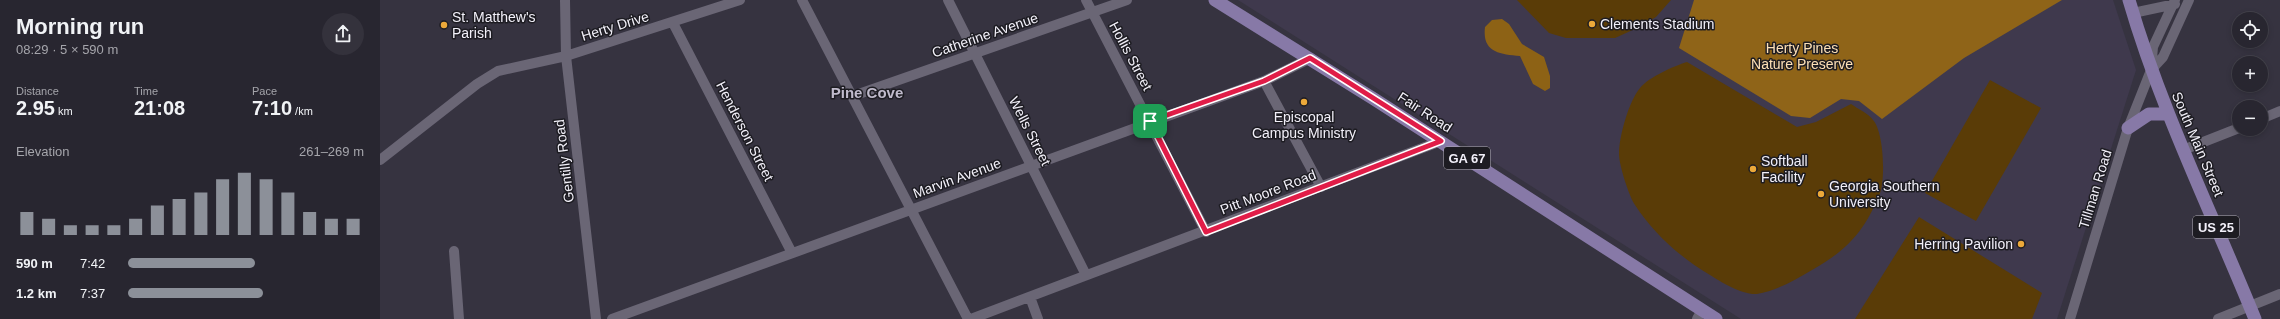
<!DOCTYPE html>
<html lang="en">
<head>
<meta charset="utf-8">
<style>
  body { margin:0; font-family:Arial,sans-serif; background:#34323c; color:#f1f3f6; height:100vh; display:flex; flex-direction:column; font-size:15px; white-space:nowrap }
  * { box-sizing:border-box; margin:0 }
  p { font-size:13px; color:#a5a5ab }
  .icon { flex:none; width:22px; height:22px; fill:none; stroke:currentColor; stroke-width:2; stroke-linecap:round; stroke-linejoin:round }
  .map { position:relative; flex:1; overflow:hidden }
  .side { display:flex; flex-direction:column; background:#282630; width:380px }
  .side>* { flex:none }
  .controls { position:absolute; left:1852px; top:12px; display:grid; gap:8px }
  .controls a { display:grid; place-items:center; width:36px; height:36px; border-radius:50%; background:#282630; box-shadow:0 2px 6px #0003,0 0 0 1px #44434c; font-size:20px }
  .pin { position:absolute; display:grid; place-items:center; width:34px; height:34px; color:#fff; margin:-17px; border-radius:8px; box-shadow:0 2px 6px #0006 }
  .round { display:grid; place-items:center; flex:none; width:42px; height:42px; border-radius:21px; background:#34323c }
  .overview { display:flex; align-items:center; justify-content:space-between; height:68px; padding:0 16px }
  h1 { font-size:22px; font-weight:700; line-height:30px }
  .metrics { display:grid; grid-template-columns:repeat(3,1fr); gap:6px; height:68px; padding:4px 16px }
  .metrics div { display:grid; align-content:center }
  .metrics b { font-size:20px; font-weight:700 }
  .metrics small { font-size:11px; font-weight:400 }
  .metrics p { font-size:11px }
  .chart { height:112px; padding:8px 16px }
  .chart p { display:flex; justify-content:space-between }
  .chart svg { width:100%; height:72px; margin-top:4px; stroke:#8c9099; stroke-width:6 }
  ul { padding:0 16px; list-style:none; font-size:13px }
  li { display:grid; grid-template-columns:64px 48px 1fr; align-items:center; height:30px }
  li i { height:10px; border-radius:5px; background:#8c9099 }
  main { display:flex; flex:1; min-height:0 }
  .map>svg:first-child { display:block }
  .built { fill:#3f394d }
  .green { fill:#5a3c07 }
  .forest { fill:#8f6418 }
  .water { fill:#8d6215 }
  .lines { fill:none; stroke-linecap:round; stroke-linejoin:round }
  .minor { stroke:#6a6675; stroke-width:10 }
  .major { stroke:#8779a7; stroke-width:13 }
  .route-casing { stroke:#fff; stroke-width:8 }
  .route { stroke:#e11d48; stroke-width:5 }
  .poi-dot { fill:#eca93a; stroke:#1d1c22; stroke-width:1.5 }
  .labels { text-anchor:middle; dominant-baseline:central; stroke-width:3; stroke-linejoin:round; paint-order:stroke }
  .shield { fill:#1d1c22; stroke:#b2b0b8; stroke-width:1 }
  .shield-label { font-size:13px; font-weight:bold; fill:#f2f0f9 }
  .poi-label { font-size:14px; fill:#f2f0f9; stroke:#1d1c22; text-anchor:start }
  .street-label { font-size:14px; fill:#f2f0f9; stroke:#1d1c22 }
  .park-label { font-size:14px; fill:#fde0b6; stroke:#1d1c22 }
  .neighbourhood-label { font-size:15px; font-weight:bold; fill:#c0bbcc; stroke:#1d1c22 }
</style>
</head>
<body>
<main>
<section class="side">
<div class="overview"><div><h1>Morning run</h1><p>08:29 · 5 × 590 m</p></div><a class="round"><svg class="icon" aria-label="share" viewBox="0 0 24 24"><path d="M12 15V3M7 8l5-5 5 5M5 13v7h14v-7"/></svg></a></div>
<div class="metrics">
<div><p>Distance</p><b>2.95<small> km</small></b></div>
<div><p>Time</p><b>21:08</b></div>
<div><p>Pace</p><b>7:10<small> /km</small></b></div>
</div>
<div class="chart"><p><span>Elevation</span>261–269 m</p>
<svg viewBox="0 0 160 44" preserveAspectRatio="none"><path d="M5 44V30M15 44V34M25 44V38M35 44V38M45 44V38M55 44V34M65 44V26M75 44V22M85 44V18M95 44V10M105 44V6M115 44V10M125 44V18M135 44V30M145 44V34M155 44V34"/></svg>
</div>
<ul>
<li><b>590 m</b>7:42<i style="width:54%"></i></li>
<li><b>1.2 km</b>7:37<i style="width:57%"></i></li>
</ul>
</section>
<div class="map">
<svg width="1900" height="319" viewBox="0 0 1900 319">
  <rect width="100%" height="100%" fill="#363340"/>
  <path class="built" d="M858,0H1733L1756,70L1677,319H1361Z"/>
  <path class="green" d="M1137,0H1291L1276,17L1257,28L1235,38H1186L1169,33Z
    M1307,62L1417,127L1436,122L1471,104C1478,109 1488,113 1493,120C1504,132 1506,181 1499,196C1483,233 1467,250 1432,270C1415,280 1396,291 1377,294C1362,295 1341,282 1330,275C1301,258 1273,233 1255,205C1249,196 1239,165 1239,154C1239,136 1249,101 1260,88C1269,77 1294,66 1307,62Z
    M1610,80L1661,108L1596,221L1545,193Z
    M1539,217L1662,293L1652,319H1475Z"/>
  <path class="forest" d="M1314,0H1682L1584,58L1502,119L1479,101L1461,99L1430,118L1411,116L1299,48Z"/>
  <path class="water" d="M1122,19L1129,24L1142,44L1164,57L1170,76V88L1165,91L1153,84L1140,56C1119,54 1102,52 1105,27L1112,20Z"/>
  <g class="lines">
    <path class="minor" d="M185,0L186,56L216,319
      M422,0L588,319
      M568,0L706,275
      M706,0L826,232
      M1753,13L1795,4
      M293,23L412,253
      M1771,70L1783,57L1809,0
      M884,81L941,187
      M473,96L747,0
      M1881,119L1900,111
      M1803,150L1859,128
      M0,160L97,84L118,71L186,56L360,0
      M74,251L79,319
      M650,297L658,319
      M232,319L884,81L931,58
      M591,319L1061,141
      M1317,319L1322,310
      M1690,319L1748,128L1771,70L1773,47L1795,0
      M1838,319L1900,294"/>
    <path class="major" d="M835,0L994,99L1336,319
      M1749,0C1781,110 1832,213 1875,319
      M1748,128L1769,114H1788"/>
  </g>
  <g class="lines">
    <defs>
      <path id="route" d="M930,58L1061,141L826,232L770,121L884,81Z"/>
    </defs>
    <use href="#route" class="route-casing"/>
    <use href="#route" class="route"/>
  </g>
  <g class="poi-dot">
    <circle cx="1212" cy="24" r="4"/>
    <circle cx="64" cy="25" r="4"/>
    <circle cx="924" cy="102" r="4"/>
    <circle cx="1373" cy="169" r="4"/>
    <circle cx="1441" cy="194" r="4"/>
    <circle cx="1641" cy="244" r="4"/>
  </g>
  <g class="labels">
    <g class="shield">
      <rect x="1064" y="147" width="46" height="22" rx="3"/>
      <rect x="1813" y="216" width="46" height="22" rx="3"/>
    </g>
    <g class="shield-label">
      <text x="1087" y="158">GA 67</text>
      <text x="1836" y="227">US 25</text>
    </g>
    <g class="poi-label">
      <text x="72" y="17">St. Matthew's<tspan x="72" dy="16">Parish</tspan></text>
      <text x="1220" y="24">Clements Stadium</text>
      <text x="924" y="117" text-anchor="middle">Episcopal<tspan x="924" dy="16">Campus Ministry</tspan></text>
      <text x="1381" y="161">Softball<tspan x="1381" dy="16">Facility</tspan></text>
      <text x="1449" y="186">Georgia Southern<tspan x="1449" dy="16">University</tspan></text>
      <text x="1633" y="244" text-anchor="end">Herring Pavilion</text>
    </g>
    <g class="street-label">
      <text transform="translate(235 26) rotate(-17)">Herty Drive</text>
      <text transform="translate(605 35) rotate(-19)">Catherine Avenue</text>
      <text transform="translate(751 56) rotate(62)">Hollis Street</text>
      <text transform="translate(1045 112) rotate(33)">Fair Road</text>
      <text transform="translate(365 131) rotate(63)">Henderson Street</text>
      <text transform="translate(650 131) rotate(63)">Wells Street</text>
      <text transform="translate(1818 144) rotate(67)">South Main Street</text>
      <text transform="translate(184 161) rotate(-97)">Gentilly Road</text>
      <text transform="translate(577 178) rotate(-20)">Marvin Avenue</text>
      <text transform="translate(1715 189) rotate(-73)">Tillman Road</text>
      <text transform="translate(888 192) rotate(-21)">Pitt Moore Road</text>
    </g>
    <g class="park-label">
      <text x="1422" y="48">Herty Pines<tspan x="1422" dy="16">Nature Preserve</tspan></text>
    </g>
    <g class="neighbourhood-label">
      <text x="487" y="92">Pine Cove</text>
    </g>
  </g>
</svg>
<div class="controls">
<a><svg class="icon" aria-label="locate" viewBox="0 0 24 24"><circle cx="12" cy="12" r="6"/><path d="M12 2v4M12 18v4M2 12h4M18 12h4"/></svg></a>
<a>+</a>
<a>−</a>
</div>
<div class="pin" style="left:770px;top:121px;background:#1e9e55"><svg class="icon" aria-label="arrive" viewBox="0 0 24 24"><path d="M6 21V4h12l-3 4 3 4H6"/></svg></div>
</div>
</main>
</body>
</html>
